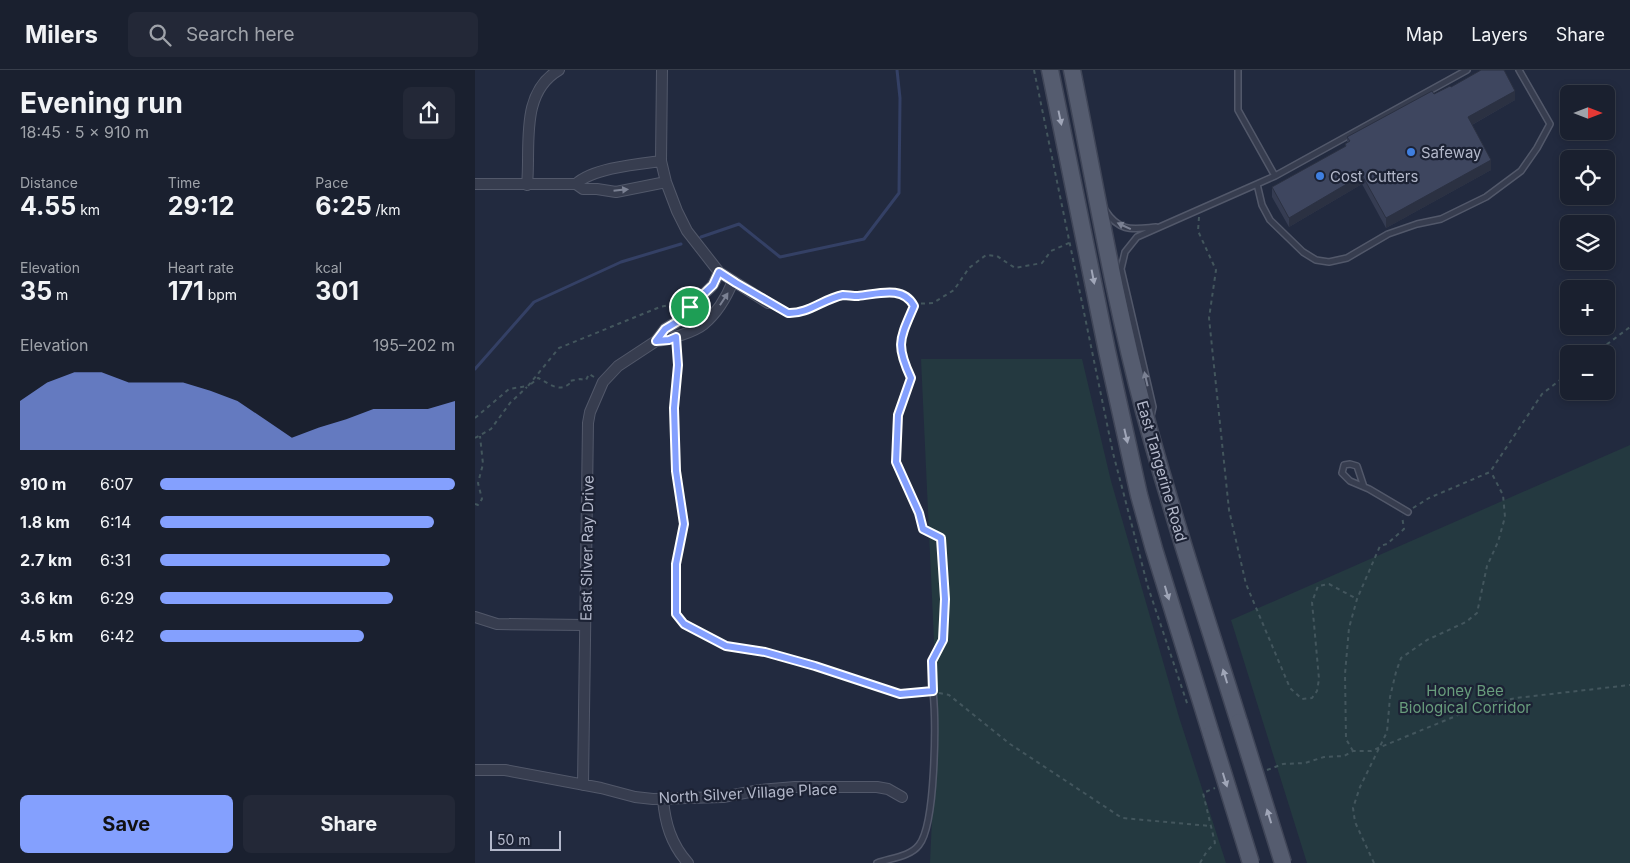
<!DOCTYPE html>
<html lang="en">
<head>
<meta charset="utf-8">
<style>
  body { margin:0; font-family:Inter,sans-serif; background:#232837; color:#f1f3f6; height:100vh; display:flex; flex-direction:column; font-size:19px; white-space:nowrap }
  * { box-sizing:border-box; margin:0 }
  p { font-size:16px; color:#9fa3aa }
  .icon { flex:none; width:28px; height:28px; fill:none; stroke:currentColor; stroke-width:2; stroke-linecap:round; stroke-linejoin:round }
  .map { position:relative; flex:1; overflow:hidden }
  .details { display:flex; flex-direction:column; background:#1a202f; width:475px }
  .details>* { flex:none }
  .needle { width:32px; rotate:90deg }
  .tools { position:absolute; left:1085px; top:15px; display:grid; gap:10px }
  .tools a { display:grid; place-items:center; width:55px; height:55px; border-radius:8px; background:#1a202f; box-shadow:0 2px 8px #0003,0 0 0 1px #383e4b; font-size:25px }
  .scale { position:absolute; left:15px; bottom:12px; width:71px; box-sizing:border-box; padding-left:5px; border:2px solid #b3b8ca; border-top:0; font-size:14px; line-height:18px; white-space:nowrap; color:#b3b8ca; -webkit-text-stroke:4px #1c2234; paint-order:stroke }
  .pin { position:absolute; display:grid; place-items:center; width:42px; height:42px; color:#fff; margin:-21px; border:2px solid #fff; border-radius:50%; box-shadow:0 1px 5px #0007 }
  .round { display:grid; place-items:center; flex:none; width:52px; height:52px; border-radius:8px; background:#232837 }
  .overview { display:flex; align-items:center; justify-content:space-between; height:85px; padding:0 20px }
  h1 { font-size:28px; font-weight:700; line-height:38px }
  .stats { display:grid; grid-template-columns:repeat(3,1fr); gap:8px; height:85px; padding:5px 20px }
  .stats div { display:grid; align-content:center }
  .stats b { font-size:25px; font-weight:700 }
  .stats small { font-size:14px; font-weight:400 }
  .stats p { font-size:14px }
  .chart { height:140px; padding:10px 20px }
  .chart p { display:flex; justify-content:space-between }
  .chart svg { width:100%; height:90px; margin-top:5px; fill:#84a0fe; opacity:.7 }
  .cta { display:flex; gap:10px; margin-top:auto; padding:10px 20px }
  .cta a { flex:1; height:58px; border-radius:8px; background:#84a0fe; color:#111; font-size:20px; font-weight:700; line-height:58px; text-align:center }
  .cta a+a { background:#232837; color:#f1f3f6 }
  ul { padding:0 20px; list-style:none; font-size:16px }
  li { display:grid; grid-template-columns:80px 60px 1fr; align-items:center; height:38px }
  li i { height:12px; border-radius:6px; background:#84a0fe }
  header { display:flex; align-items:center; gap:30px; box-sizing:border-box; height:70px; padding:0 25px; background:#1a202f; border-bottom:1px solid #383e4b }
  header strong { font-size:24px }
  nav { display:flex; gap:28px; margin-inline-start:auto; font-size:18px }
  .search { width:350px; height:45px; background:#232837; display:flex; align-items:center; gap:12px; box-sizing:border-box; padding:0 18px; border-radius:8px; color:#9fa3aa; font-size:19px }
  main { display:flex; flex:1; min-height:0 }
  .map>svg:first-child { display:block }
  .green { fill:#243940 }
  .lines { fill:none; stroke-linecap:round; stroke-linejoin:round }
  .stream { stroke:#344065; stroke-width:3 }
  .lane-casing { stroke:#52586a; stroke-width:8 }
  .street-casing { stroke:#52586a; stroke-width:12 }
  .primary-casing { stroke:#404658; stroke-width:19 }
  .path { stroke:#43565d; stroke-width:2; stroke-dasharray:4 4; stroke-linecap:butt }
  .lane { stroke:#373d4f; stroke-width:5 }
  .street { stroke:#373d4f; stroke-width:10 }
  .primary { stroke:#555c6f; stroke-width:16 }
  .primary-bridge-casing { stroke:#404658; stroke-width:19; stroke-linecap:butt }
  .primary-bridge { stroke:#555c6f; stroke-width:16 }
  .wall { fill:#353c52 }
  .shaded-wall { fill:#2b3142 }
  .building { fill:#3e465f; stroke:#2b3142 }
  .oneway { fill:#a0a6b8 }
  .oneway2 { fill:#7b8193 }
  .route-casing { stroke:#fff; stroke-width:10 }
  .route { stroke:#84a0fe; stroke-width:6 }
  .shop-dot { fill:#3f7fe0; stroke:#1c2234; stroke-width:2 }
  .labels { text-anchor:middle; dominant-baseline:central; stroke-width:4.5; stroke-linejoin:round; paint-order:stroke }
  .poi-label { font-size:15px; fill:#b3b8ca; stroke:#1c2234; text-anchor:start }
  .street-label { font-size:15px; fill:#b3b8ca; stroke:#1c2234 }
  .park-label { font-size:15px; fill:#689c7c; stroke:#1c2234 }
</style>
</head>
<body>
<header>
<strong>Milers</strong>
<div class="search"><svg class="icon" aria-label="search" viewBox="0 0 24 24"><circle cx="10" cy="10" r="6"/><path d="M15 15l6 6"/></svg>Search here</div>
<nav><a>Map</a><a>Layers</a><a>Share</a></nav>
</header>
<main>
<section class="details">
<div class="overview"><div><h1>Evening run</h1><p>18:45 · 5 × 910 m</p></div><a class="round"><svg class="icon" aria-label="share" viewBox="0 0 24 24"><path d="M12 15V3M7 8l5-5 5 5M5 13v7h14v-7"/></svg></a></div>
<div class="stats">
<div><p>Distance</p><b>4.55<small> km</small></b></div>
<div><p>Time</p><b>29:12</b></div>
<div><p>Pace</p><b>6:25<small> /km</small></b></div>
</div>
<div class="stats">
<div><p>Elevation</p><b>35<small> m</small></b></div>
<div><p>Heart rate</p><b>171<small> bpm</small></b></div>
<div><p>kcal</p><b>301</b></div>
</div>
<div class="chart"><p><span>Elevation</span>195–202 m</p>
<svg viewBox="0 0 160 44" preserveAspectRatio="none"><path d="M0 44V20L10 11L20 6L30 6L40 11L50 11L60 11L70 15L80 20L90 29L100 38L110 33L120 29L130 24L140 24L150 24L160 20V44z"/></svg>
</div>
<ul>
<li><b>910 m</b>6:07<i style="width:100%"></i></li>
<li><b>1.8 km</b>6:14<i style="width:93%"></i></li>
<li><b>2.7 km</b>6:31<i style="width:78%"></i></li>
<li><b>3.6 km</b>6:29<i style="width:79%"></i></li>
<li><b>4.5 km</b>6:42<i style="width:69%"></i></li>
</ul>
<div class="cta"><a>Save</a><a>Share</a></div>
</section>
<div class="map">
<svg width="1155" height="793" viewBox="0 0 1155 793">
  <rect width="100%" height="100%" fill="#222a3f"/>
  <path class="green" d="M446,289H607L636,411L704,647L751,793H455L462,636Z
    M1155,375V793H832L756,550Z"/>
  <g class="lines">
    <path class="stream" d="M226,167L264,154L305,187L389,169L424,123L425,28L422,0
      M0,299L59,232L146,192L206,174"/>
    <defs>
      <path id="lane" d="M763,0V40L800,106L782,114L787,135L795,150L828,182L841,190L854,192L872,188L913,164L942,154L966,149L1011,127L1046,101L1062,78L1075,54L1044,0
        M800,106L992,0
        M630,140C645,163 658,159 681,157
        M676,346L678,337L646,199L650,182L662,167L782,114
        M889,417L882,396L875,394L869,395L867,403L875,411L894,419L933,442
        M402,793C415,788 435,787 444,775C461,754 461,650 458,621"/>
      <path id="street" d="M187,0L186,91L191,112L202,141L212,161L244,202L293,233
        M0,114H101L108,119H122L141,122L191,112
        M101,114C118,98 163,94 186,91
        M52,115C56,77 44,23 84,0
        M181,271C194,270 219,262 229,254C242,243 252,226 258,211
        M0,547L22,554L110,555
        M0,700H30L126,718L160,727L178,729L248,727L285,720L320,717H402L413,719L427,727
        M108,715L113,353L115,342L128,312L143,296L181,271L190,259L210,247C214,233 227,227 237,216C240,212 242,206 244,202
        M188,729C190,753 196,774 213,793"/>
      <path id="primary" d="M575,0L632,281L664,425L679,479L736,664
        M597,0C620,114 639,229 669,341C697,446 732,549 764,652"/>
    </defs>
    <use href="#lane" class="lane-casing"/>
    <use href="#street" class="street-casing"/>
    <use href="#primary" class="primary-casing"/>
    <path class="path" d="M559,0L638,383L673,517L713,636
      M724,147L723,161L741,200L734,248L754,440L771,514L815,618L827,629L837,628L842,621L844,609L837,532L843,516L854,514L882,529
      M438,234L458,233L479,220L494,198L511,185L522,186L540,198L567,193L576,181L594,173
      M302,237L313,243L322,244L367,225L381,226L418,221L434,228L439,236C424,269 420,274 436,308L423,345L421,392L444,443L448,459L466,468L470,529L468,570L457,591L458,613
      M202,276L203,295L199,338L201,401L209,454L201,493V545L209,554L251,576L290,582L340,596L425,624L452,621
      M1119,284L1155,257
      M56,314L63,308C72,312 83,323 94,314V311L105,309L111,310L114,304L119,307
      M0,348L34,319L53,316L84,278L185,237L205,233
      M0,368L16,359L35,333L52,317
      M0,434L3,435L7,429L3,413L8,394L5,366
      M938,438L954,428L1015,402L1067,324L1094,303
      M464,623L474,625L535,674L647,748L735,756
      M878,681L871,669L870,604L874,558L882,529L905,476L912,474L929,459L927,446
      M792,700L808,694L830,693L849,687L869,686L878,681H896L1010,634L1041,628L1155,615
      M725,793L732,781L740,773L728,723L740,718
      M899,793L880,752L878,738L885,717L912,662L915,627L921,602L926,588L952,570L991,552L1002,543L1012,496L1023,472L1030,447L1028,425L1016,402"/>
    <use href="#lane" class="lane"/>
    <use href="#street" class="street"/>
    <use href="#primary" class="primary"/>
    <defs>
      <path id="primary-bridge" d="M764,652L808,793
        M736,664L776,793"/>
    </defs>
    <use href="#primary-bridge" class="primary-bridge-casing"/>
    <use href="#primary-bridge" class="primary-bridge"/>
  </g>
  <path class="wall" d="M976,17L1040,30L997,55L1016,100L911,158L887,114L814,157L797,127V117L870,77V74L872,73V67L959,24Z"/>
  <path class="shaded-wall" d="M1040,21V30L993,57V47Z
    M1016,90V100L911,158V148Z
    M887,105V114L814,157V148Z"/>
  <path class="building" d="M1006,0H1029L1040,21L993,47L1016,90L911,148L887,105L814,148L797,117L871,76L870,74L875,71L872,67L957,21L959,24L975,16L976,17Z"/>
  <defs><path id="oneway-solid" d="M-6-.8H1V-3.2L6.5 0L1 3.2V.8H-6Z" transform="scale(1.25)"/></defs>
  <g class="oneway">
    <use href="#oneway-solid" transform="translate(585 48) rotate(78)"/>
    <use href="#oneway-solid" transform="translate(618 207) rotate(79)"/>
    <use href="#oneway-solid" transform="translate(651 366) rotate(77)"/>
    <use href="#oneway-solid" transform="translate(692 523) rotate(73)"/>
    <use href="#oneway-solid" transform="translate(750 606) rotate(-107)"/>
    <use href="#oneway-solid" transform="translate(750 710) rotate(73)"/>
    <use href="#oneway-solid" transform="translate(794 746) rotate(-107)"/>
  </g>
  <g class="oneway2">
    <use href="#oneway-solid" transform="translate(146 120) rotate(-6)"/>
    <use href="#oneway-solid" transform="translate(649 156) rotate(-155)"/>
    <use href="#oneway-solid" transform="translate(249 229) rotate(-57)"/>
    <use href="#oneway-solid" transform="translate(671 309) rotate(-103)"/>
  </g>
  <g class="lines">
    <defs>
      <path id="route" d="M244,202L261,213L313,243C333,244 348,229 368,225C372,225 378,226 383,226C403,224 428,215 439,236C425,269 420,274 436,308L423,345L421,392L444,443L448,459L466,468L470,529L468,570L457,591L458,621L425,624L340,596L290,582L251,576L209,554L201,544V494L209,454L201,401L199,338L203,295L201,267L194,270L181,271L190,259L210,247L215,237L238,215Z"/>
    </defs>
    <use href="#route" class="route-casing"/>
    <use href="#route" class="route"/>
  </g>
  <g class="shop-dot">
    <circle cx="936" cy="82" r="5"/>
    <circle cx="845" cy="106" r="5"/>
  </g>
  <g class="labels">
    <g class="poi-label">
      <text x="946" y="82">Safeway</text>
      <text x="855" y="106">Cost Cutters</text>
    </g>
    <g class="street-label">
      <text transform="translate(687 401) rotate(74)">East Tangerine Road</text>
      <text transform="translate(112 478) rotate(-89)">East Silver Ray Drive</text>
      <text transform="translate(273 723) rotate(-3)">North Silver Village Place</text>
    </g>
    <g class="park-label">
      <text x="990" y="620">Honey Bee<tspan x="990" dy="17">Biological Corridor</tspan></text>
    </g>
  </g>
</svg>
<div class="tools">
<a><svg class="needle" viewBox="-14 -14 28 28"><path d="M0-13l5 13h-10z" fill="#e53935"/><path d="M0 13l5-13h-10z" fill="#9fa3aa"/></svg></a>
<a><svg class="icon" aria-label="locate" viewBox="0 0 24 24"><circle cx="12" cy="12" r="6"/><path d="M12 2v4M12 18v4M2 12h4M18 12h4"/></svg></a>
<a><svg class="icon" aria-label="layers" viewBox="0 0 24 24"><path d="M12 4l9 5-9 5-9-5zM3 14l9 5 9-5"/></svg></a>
<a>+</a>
<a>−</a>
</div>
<div class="scale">50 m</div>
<div class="pin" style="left:215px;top:237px;background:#1e9e55"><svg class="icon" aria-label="arrive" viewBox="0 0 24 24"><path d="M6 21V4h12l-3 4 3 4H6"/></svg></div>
</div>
</main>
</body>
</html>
